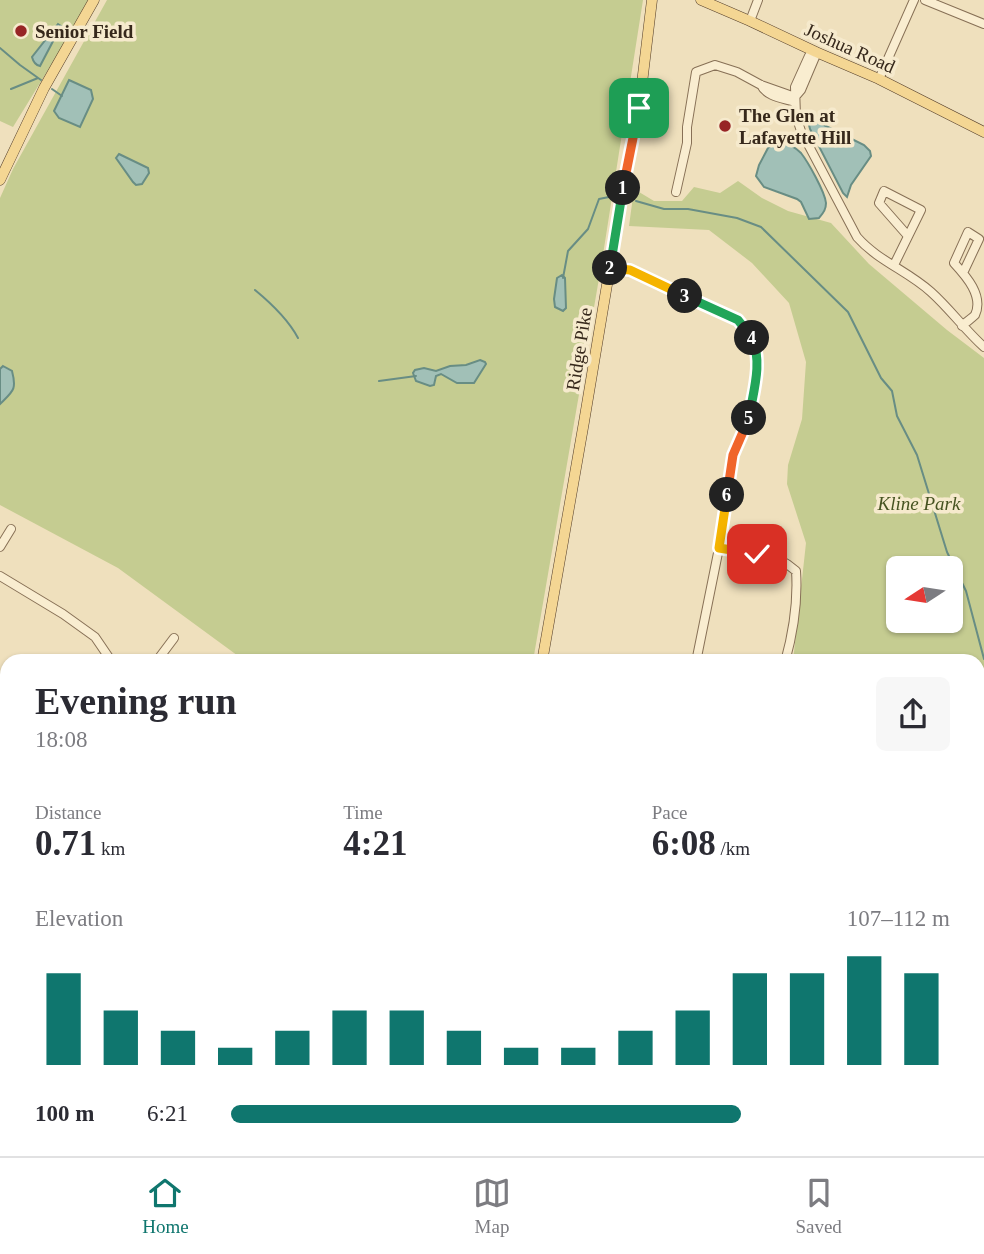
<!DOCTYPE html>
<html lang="en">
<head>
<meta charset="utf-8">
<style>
  body { margin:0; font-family:"Times New Roman",serif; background:#f7f7f7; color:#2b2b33; height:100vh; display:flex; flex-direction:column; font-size:26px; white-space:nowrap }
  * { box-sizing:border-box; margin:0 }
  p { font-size:23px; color:#7c7c81 }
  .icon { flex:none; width:38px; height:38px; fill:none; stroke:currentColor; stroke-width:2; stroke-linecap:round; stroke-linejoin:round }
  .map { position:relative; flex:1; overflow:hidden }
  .panel { position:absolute; left:0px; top:654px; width:985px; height:502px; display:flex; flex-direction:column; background:#fff; border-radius:21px 21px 0 0; box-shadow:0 2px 5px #0004 }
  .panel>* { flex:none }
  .needle { width:46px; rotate:258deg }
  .buttons { position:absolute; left:886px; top:556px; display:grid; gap:14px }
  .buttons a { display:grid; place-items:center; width:77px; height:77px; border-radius:10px; background:#fff; box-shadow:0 2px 5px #0004; font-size:35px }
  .pin { position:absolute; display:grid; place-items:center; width:60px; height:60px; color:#fff; margin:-30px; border-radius:14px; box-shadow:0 4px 10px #0006 }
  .km { position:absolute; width:35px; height:35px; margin:-18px; border-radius:50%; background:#222; color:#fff; font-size:19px; line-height:35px; text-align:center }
  .round { display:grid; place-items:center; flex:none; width:74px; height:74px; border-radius:10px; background:#f7f7f7 }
  .summary { display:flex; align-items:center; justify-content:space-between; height:119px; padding:0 35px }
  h1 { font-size:38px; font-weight:700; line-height:52px }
  .figures { display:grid; grid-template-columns:repeat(3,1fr); gap:10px; height:119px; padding:7px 35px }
  .figures div { display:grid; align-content:center }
  .figures b { font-size:35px; font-weight:700 }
  .figures small { font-size:19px; font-weight:400 }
  .figures p { font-size:19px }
  .chart { height:196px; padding:14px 35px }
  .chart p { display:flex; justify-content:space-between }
  .chart svg { width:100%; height:126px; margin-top:7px; stroke:#0f766e; stroke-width:6 }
  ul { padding:0 35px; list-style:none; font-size:23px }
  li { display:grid; grid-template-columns:112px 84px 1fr; align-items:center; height:52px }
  li i { height:18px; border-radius:9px; background:#0f766e }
  .tabs { display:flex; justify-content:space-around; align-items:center; height:98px; border-top:2px solid #e1e1e2; background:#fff; font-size:19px; color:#7c7c81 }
  .tabs a { display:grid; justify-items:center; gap:4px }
  .tabs .on { color:#0f766e }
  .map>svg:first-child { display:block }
  .green { fill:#c5cc91; fill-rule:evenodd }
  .water { fill:#a1c0b7; stroke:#688d84; stroke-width:2 }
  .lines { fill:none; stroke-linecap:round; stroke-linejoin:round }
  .stream { stroke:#688d84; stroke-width:2 }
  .minor-casing { stroke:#877056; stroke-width:10 }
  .major-casing { stroke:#543e2b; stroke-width:11 }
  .minor { stroke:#f9edd0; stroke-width:8 }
  .major { stroke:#f4d693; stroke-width:10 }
  .split-1-casing { stroke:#fff; stroke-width:14 }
  .split-2-casing { stroke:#fff; stroke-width:14 }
  .split-3-casing { stroke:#fff; stroke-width:14 }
  .split-4-casing { stroke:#fff; stroke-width:14 }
  .split-5-casing { stroke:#fff; stroke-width:14 }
  .split-6-casing { stroke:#fff; stroke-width:14 }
  .split-7-casing { stroke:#fff; stroke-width:14 }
  .split-1 { stroke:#f0652b; stroke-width:9 }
  .split-2 { stroke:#22a559; stroke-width:9 }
  .split-3 { stroke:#f5b400; stroke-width:9 }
  .split-4 { stroke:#22a559; stroke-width:9 }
  .split-5 { stroke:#22a559; stroke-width:9 }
  .split-6 { stroke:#f0652b; stroke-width:9 }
  .split-7 { stroke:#f5b400; stroke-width:9 }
  .poi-dot { fill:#972525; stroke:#f6eacd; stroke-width:2.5 }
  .labels { text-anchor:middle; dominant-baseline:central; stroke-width:7; stroke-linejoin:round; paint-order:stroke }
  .poi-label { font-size:19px; font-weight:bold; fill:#36281b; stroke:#f6eacd; text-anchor:start }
  .street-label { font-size:19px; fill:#36281b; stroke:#f6eacd }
  .park-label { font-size:19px; font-style:italic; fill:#465321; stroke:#f6eacd }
</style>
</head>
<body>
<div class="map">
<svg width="984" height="1156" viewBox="0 0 984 1156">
  <rect width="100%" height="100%" fill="#efe0bd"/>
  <path class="green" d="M0,0H91L13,127L0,121Z
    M107,0H643L602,261L533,661H245L118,568L0,505V198L13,169Z
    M738,181L762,198L788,211L831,223L869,264L947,330L984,358V1009L978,1006V662L793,661L806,543L787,484L788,465L802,419L806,362L789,303L752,263L709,230L629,226L634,189L654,201H682L694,187L720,193ZM898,569H950V621H898Z"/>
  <path class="water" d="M58,24L61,26L40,66C35,65 33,61 32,57Z
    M69,80L91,90L93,99L80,127L59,118L54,111Z
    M814,120L864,145L870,151L871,156L851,185L847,197L843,193L810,129L808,121Z
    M782,143C790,144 795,147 801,153C808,162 825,192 826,203C826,210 823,213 819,218L809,219L801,202L797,199L764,187L756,176L759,165L768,148L773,144Z
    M119,154L148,168L149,173L142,184L136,185L133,182L116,158Z
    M562,275L565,278L566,308L563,311L555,307L554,299L557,278Z
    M480,360L485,362L486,364L474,383H457L441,374L436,376L434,385L430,386L416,381L413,373L415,370L424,368L436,371L450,366L466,365Z
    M3,366L12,371C17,390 13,391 0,404V369Z"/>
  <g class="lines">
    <path class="stream" d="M0,48L20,65L41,80
      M11,89L38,78
      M52,89L62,96
      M636,201L664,209H688L737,218L761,227L848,312L881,378L892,391L897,416L917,455L947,552L966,591L984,659
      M563,278L568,251L588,229L599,199L609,197
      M255,290C272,304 288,319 298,338
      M379,381L416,376"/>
    <defs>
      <path id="minor" d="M925,0L984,24
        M750,21L758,0
        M816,52L809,56L795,87L796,116L801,131L857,237C878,261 908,271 931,292C950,309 965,330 984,347
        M879,79L914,0
        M761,85C767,97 783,98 795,102
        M795,97L801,90L815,57L816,52
        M676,192L687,143V127L696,72L715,65L737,72L761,85L795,97
        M894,265L921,210L884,191L879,203L908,236
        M610,268L630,270L738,320L753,340L757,351L758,362L749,421L733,455L719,548L696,662
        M962,326C966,322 971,319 975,315C984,296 966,276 954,263L968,232L979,239L963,273
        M0,547L11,529
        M719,548L775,557L787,564L796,571C798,600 793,633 785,662
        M0,576L63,614L95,637L112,662
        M156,662L174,638
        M0,819L7,824
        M0,876L7,868
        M0,1031L7,1027
        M978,1051L984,1055
        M0,1072L7,1086
        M978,1121L984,1109
        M440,1150H480
        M827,1150L837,1156
        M14,1156L15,1150
        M105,1156L108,1150
        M244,1156L247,1150
        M530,1156V1150
        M609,1156V1150
        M688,1156L693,1150
        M804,1156L810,1150
        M964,1156L966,1150"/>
      <path id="major" d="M701,0L750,21L816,52L879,79L984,132
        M0,180L44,88L94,0
        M542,662L584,422L626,171L639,108L652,0
        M480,1156V1150"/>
    </defs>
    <use href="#minor" class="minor-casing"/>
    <use href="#major" class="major-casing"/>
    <use href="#minor" class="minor"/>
    <use href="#major" class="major"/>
  </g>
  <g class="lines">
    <defs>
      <path id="split-1" d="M623,188L639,108"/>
      <path id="split-2" d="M610,268L623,188"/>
      <path id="split-3" d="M610,268L630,270L685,296"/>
      <path id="split-4" d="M685,296L738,320L752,338"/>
      <path id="split-5" d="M749,418C753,392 763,363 752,338"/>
      <path id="split-6" d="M727,495L733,455L749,418"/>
      <path id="split-7" d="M727,495L719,548L757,554"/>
    </defs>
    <use href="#split-1" class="split-1-casing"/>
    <use href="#split-2" class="split-2-casing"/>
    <use href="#split-3" class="split-3-casing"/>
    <use href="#split-4" class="split-4-casing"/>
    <use href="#split-5" class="split-5-casing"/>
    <use href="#split-6" class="split-6-casing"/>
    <use href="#split-7" class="split-7-casing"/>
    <use href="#split-1" class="split-1"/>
    <use href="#split-2" class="split-2"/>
    <use href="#split-3" class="split-3"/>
    <use href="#split-4" class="split-4"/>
    <use href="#split-5" class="split-5"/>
    <use href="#split-6" class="split-6"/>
    <use href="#split-7" class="split-7"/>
  </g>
  <g class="poi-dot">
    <circle cx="21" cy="31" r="7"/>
    <circle cx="725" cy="126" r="7"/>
  </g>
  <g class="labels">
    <g class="poi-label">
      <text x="35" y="31">Senior Field</text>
      <text x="739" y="115">The Glen at<tspan x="739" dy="22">Lafayette Hill</tspan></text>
    </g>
    <g class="street-label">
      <text transform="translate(850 48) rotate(24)">Joshua Road</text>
      <text transform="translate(579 349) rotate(-81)">Ridge Pike</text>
    </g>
    <g class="park-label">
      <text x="919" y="503">Kline Park</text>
    </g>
  </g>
</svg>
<div class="buttons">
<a><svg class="needle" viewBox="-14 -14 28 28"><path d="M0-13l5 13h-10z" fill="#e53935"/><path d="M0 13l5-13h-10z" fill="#7c7c81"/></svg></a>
</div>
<div class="pin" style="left:639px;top:108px;background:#1e9e55"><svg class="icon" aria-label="arrive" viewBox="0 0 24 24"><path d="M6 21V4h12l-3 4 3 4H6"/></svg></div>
<div class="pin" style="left:757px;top:554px;background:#d93025"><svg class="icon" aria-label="check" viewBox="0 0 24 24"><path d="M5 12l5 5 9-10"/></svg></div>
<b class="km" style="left:623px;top:188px">1</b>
<b class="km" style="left:610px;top:268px">2</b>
<b class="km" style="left:685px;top:296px">3</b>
<b class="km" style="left:752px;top:338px">4</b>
<b class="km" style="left:749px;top:418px">5</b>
<b class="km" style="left:727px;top:495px">6</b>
<section class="panel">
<div class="summary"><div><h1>Evening run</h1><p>18:08</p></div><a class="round"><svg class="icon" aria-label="share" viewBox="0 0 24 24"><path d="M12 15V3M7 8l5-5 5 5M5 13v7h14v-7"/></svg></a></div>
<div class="figures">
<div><p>Distance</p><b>0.71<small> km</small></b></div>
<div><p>Time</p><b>4:21</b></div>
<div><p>Pace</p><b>6:08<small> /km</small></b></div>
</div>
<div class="chart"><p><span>Elevation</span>107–112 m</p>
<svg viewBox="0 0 160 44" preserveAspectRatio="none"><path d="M5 44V12M15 44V25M25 44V32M35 44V38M45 44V32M55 44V25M65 44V25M75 44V32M85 44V38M95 44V38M105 44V32M115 44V25M125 44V12M135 44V12M145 44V6M155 44V12"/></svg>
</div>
<ul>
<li><b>100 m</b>6:21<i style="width:71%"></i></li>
</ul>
</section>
</div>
<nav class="tabs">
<a class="on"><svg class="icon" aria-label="home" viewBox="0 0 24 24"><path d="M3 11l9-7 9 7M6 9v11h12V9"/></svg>Home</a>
<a><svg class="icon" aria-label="map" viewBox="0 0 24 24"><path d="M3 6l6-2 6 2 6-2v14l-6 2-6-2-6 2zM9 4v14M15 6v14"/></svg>Map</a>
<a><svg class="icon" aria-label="saved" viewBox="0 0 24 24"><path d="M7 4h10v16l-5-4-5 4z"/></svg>Saved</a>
</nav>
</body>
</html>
